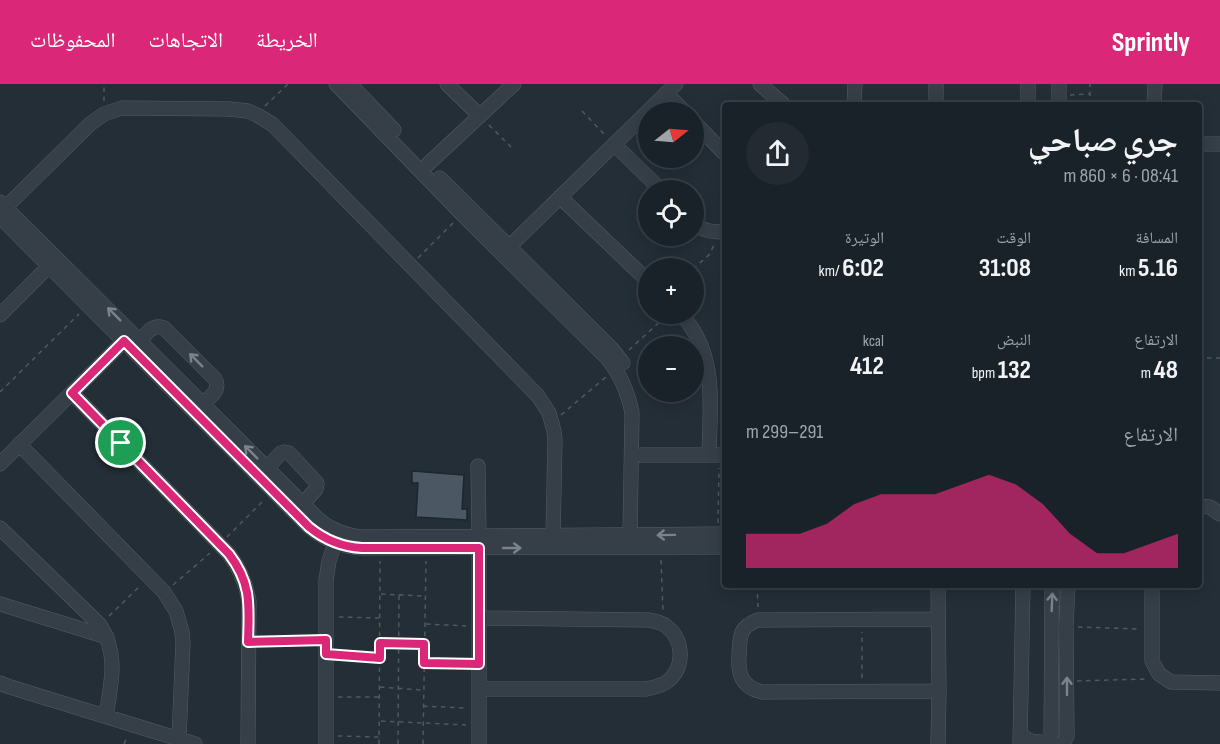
<!DOCTYPE html>
<html lang="ar">
<head>
<meta charset="utf-8">
<style>
  body { margin:0; font-family:"Sofia Sans Condensed","Noto Naskh Arabic",sans-serif; background:#232a31; color:#f1f3f6; direction:rtl; height:100vh; display:flex; flex-direction:column; font-size:22px; white-space:nowrap }
  * { box-sizing:border-box; margin:0 }
  p { font-size:20px; color:#9fa4a8 }
  .icon { flex:none; width:33px; height:33px; fill:none; stroke:currentColor; stroke-width:2; stroke-linecap:round; stroke-linejoin:round }
  .map { position:relative; flex:1; overflow:hidden; direction:ltr }
  .side { position:absolute; left:722px; top:18px; width:480px; height:486px; display:flex; flex-direction:column; background:#1a2229; border-radius:6px; box-shadow:0 3px 15px #0003,0 0 0 2px #383f46; direction:rtl }
  .side>* { flex:none }
  .needle { width:39px; rotate:73deg }
  .controls { position:absolute; left:638px; top:18px; display:grid; gap:12px }
  .controls a { display:grid; place-items:center; width:66px; height:66px; border-radius:50%; background:#1a2229; box-shadow:0 3px 15px #0003,0 0 0 2px #383f46; font-size:30px }
  .pin { position:absolute; display:grid; place-items:center; width:51px; height:51px; color:#fff; margin:-26px; border:3px solid #fff; border-radius:50%; box-shadow:0 2px 6px #0007 }
  .round { display:grid; place-items:center; flex:none; width:63px; height:63px; border-radius:32px; background:#232a31 }
  .head { display:flex; align-items:center; justify-content:space-between; height:102px; padding:0 24px }
  h1 { font-size:33px; font-weight:700; line-height:45px }
  .figures { display:grid; grid-template-columns:repeat(3,1fr); gap:9px; height:102px; padding:6px 24px }
  .figures div { display:grid; align-content:center }
  .figures b { font-size:26px; font-weight:700 }
  .figures small { font-size:16px; font-weight:400 }
  .figures p { font-size:16px }
  .chart { height:168px; padding:12px 24px }
  .chart p { display:flex; justify-content:space-between }
  .chart svg { width:100%; height:108px; margin-top:6px; fill:#db2777; opacity:.7 }
  header { display:flex; align-items:center; gap:36px; box-sizing:border-box; height:84px; padding:0 30px; background:#db2777; color:#fff }
  header strong { font-size:28px }
  nav { display:flex; gap:33px; margin-inline-start:auto; font-size:21px }
  .map>svg:first-child { display:block }
  .building { fill:#4b5863; stroke:#1e262f; stroke-width:1.5 }
  .lines { fill:none; stroke-linecap:round; stroke-linejoin:round }
  .minor-casing { stroke:#545d66; stroke-width:15 }
  .path { stroke:#4a5c5c; stroke-width:1.5; stroke-dasharray:4.5 4.5; stroke-linecap:butt }
  .minor { stroke:#363f48; stroke-width:14 }
  .oneway { stroke:#7a838c }
  .route-casing { stroke:#fff; stroke-width:12 }
  .route { stroke:#db2777; stroke-width:8 }
</style>
</head>
<body>
<header>
<strong>Sprintly</strong>
<nav><a>الخريطة</a><a>الاتجاهات</a><a>المحفوظات</a></nav>
</header>
<div class="map">
<svg width="1220" height="660" viewBox="0 0 1220 660">
  <rect width="100%" height="100%" fill="#232e37"/>
  <path class="building" d="M412,387L464,391L462,425H467V436L416,433L418,399H412Z"/>
  <g class="lines">
    <defs>
      <path id="minor" d="M336,0L462,130L607,274C621,291 628,308 632,329L630,451
        M350,0L394,46
        M447,0L480,32
        M760,0L784,21
        M936,0V21
        M1028,0V21
        M666,9L685,28
        M854,21L855,0
        M1059,21V0
        M1154,21L1155,0
        M693,37L724,69
        M614,60L661,106
        M1198,60H1220
        M427,81L514,0
        M440,94L611,264L623,279
        M560,113L648,197
        M0,118L318,435C332,447 346,452 364,453L724,450
        M6,123L90,40L104,30L122,24L229,25L248,27L257,31L272,40L278,46L538,312L549,329L554,347L555,356L553,452
        M0,133L309,443C325,456 342,463 362,464L724,463
        M693,138C702,147 713,149 724,147
        M509,163L676,0
        M681,230C718,270 710,321 709,371
        M0,231L49,182
        M140,257C147,249 153,239 164,244L215,295C221,306 211,312 203,320
        M72,309L229,470C240,485 246,499 249,517L248,660
        M19,360L164,508L176,527L182,548L183,559L179,655
        M641,371H724
        M0,380L124,257
        M478,382L479,452
        M267,384L281,369L284,368L289,369L317,399L316,405L303,420
        M1198,422L1210,423L1220,430
        M0,444L100,541C119,570 111,600 106,632
        M1152,501V577L1159,590L1171,598L1220,599
        M0,520L107,553
        M938,535L758,536C739,543 740,552 739,571C738,590 741,603 762,608L939,607
        M0,599L7,602L195,660
        M479,605H646C654,603 662,602 668,597C685,583 684,555 666,542C661,538 655,537 648,536L479,534
        M1021,651C1031,659 1040,660 1051,654
        M326,660V496L329,477L335,459
        M479,660V464
        M938,660L939,607L938,501
        M1020,660L1023,501
        M1051,660L1052,501
        M1063,660L1067,652L1066,542L1068,501"/>
    </defs>
    <use href="#minor" class="minor-casing"/>
    <path class="path" d="M1070,11L1090,10
      M104,17V0
      M1090,21V0
      M265,22L288,0
      M582,27L605,51
      M489,41L511,63
      M418,174L453,139
      M693,185L710,170L715,158
      M629,266L668,230
      M1198,274H1220
      M0,308L79,230
      M561,331L606,293
      M718,439L719,384
      M227,453L264,416
      M661,476L663,528
      M173,501L210,469
      M757,501L758,523
      M381,510L424,512
      M109,532L140,502
      M339,533L379,534
      M426,540L466,542
      M1078,543L1139,545
      M261,557H313
      M380,559L424,560
      M339,571L379,574
      M425,579L468,580
      M862,594V548
      M1077,597L1147,595
      M380,603L422,606
      M338,613H379
      M423,622L466,624
      M381,637L466,641
      M338,652L379,653
      M124,660L127,653
      M379,660L380,477
      M398,660L399,511
      M423,660L426,477"/>
    <use href="#minor" class="minor"/>
  </g>
  <defs><path id="oneway-shaft" d="M-6 0H5M1.5-3L5.5 0L1.5 3" fill="none" stroke-width="1.6" stroke-linecap="round" stroke-linejoin="round" transform="scale(1.5)"/></defs>
  <g class="oneway">
    <use href="#oneway-shaft" transform="translate(114 230) rotate(-135)"/>
    <use href="#oneway-shaft" transform="translate(196 276) rotate(-135)"/>
    <use href="#oneway-shaft" transform="translate(251 368) rotate(-135)"/>
    <use href="#oneway-shaft" transform="translate(666 451) rotate(179)"/>
    <use href="#oneway-shaft" transform="translate(512 464)"/>
    <use href="#oneway-shaft" transform="translate(1052 518) rotate(-88)"/>
    <use href="#oneway-shaft" transform="translate(1067 602) rotate(-90)"/>
  </g>
  <g class="lines">
    <defs>
      <path id="route" d="M124,257L309,443C325,456 342,463 362,464H479V580L424,579V560L380,559V574L326,570V556L248,558C249,522 252,500 229,470L72,309Z"/>
    </defs>
    <use href="#route" class="route-casing"/>
    <use href="#route" class="route"/>
  </g>
</svg>
<div class="controls">
<a><svg class="needle" viewBox="-14 -14 28 28"><path d="M0-13l5 13h-10z" fill="#e53935"/><path d="M0 13l5-13h-10z" fill="#9fa4a8"/></svg></a>
<a><svg class="icon" aria-label="locate" viewBox="0 0 24 24"><circle cx="12" cy="12" r="6"/><path d="M12 2v4M12 18v4M2 12h4M18 12h4"/></svg></a>
<a>+</a>
<a>−</a>
</div>
<div class="pin" style="left:121px;top:359px;background:#1e9e55"><svg class="icon" aria-label="arrive" viewBox="0 0 24 24"><path d="M6 21V4h12l-3 4 3 4H6"/></svg></div>
<section class="side">
<div class="head"><div><h1>جري صباحي</h1><p>08:41 · 6 × 860 m</p></div><a class="round"><svg class="icon" aria-label="share" viewBox="0 0 24 24"><path d="M12 15V3M7 8l5-5 5 5M5 13v7h14v-7"/></svg></a></div>
<div class="figures">
<div><p>المسافة</p><b>5.16<small> km</small></b></div>
<div><p>الوقت</p><b>31:08</b></div>
<div><p>الوتيرة</p><b>6:02<small> /km</small></b></div>
</div>
<div class="figures">
<div><p>الارتفاع</p><b>48<small> m</small></b></div>
<div><p>النبض</p><b>132<small> bpm</small></b></div>
<div><p>kcal</p><b>412</b></div>
</div>
<div class="chart"><p><span>الارتفاع</span>291–299 m</p>
<svg viewBox="0 0 160 44" preserveAspectRatio="none"><path d="M0 44V30L10 30L20 30L30 26L40 18L50 14L60 14L70 14L80 10L90 6L100 10L110 18L120 30L130 38L140 38L150 34L160 30V44z"/></svg>
</div>
</section>
</div>
</body>
</html>
